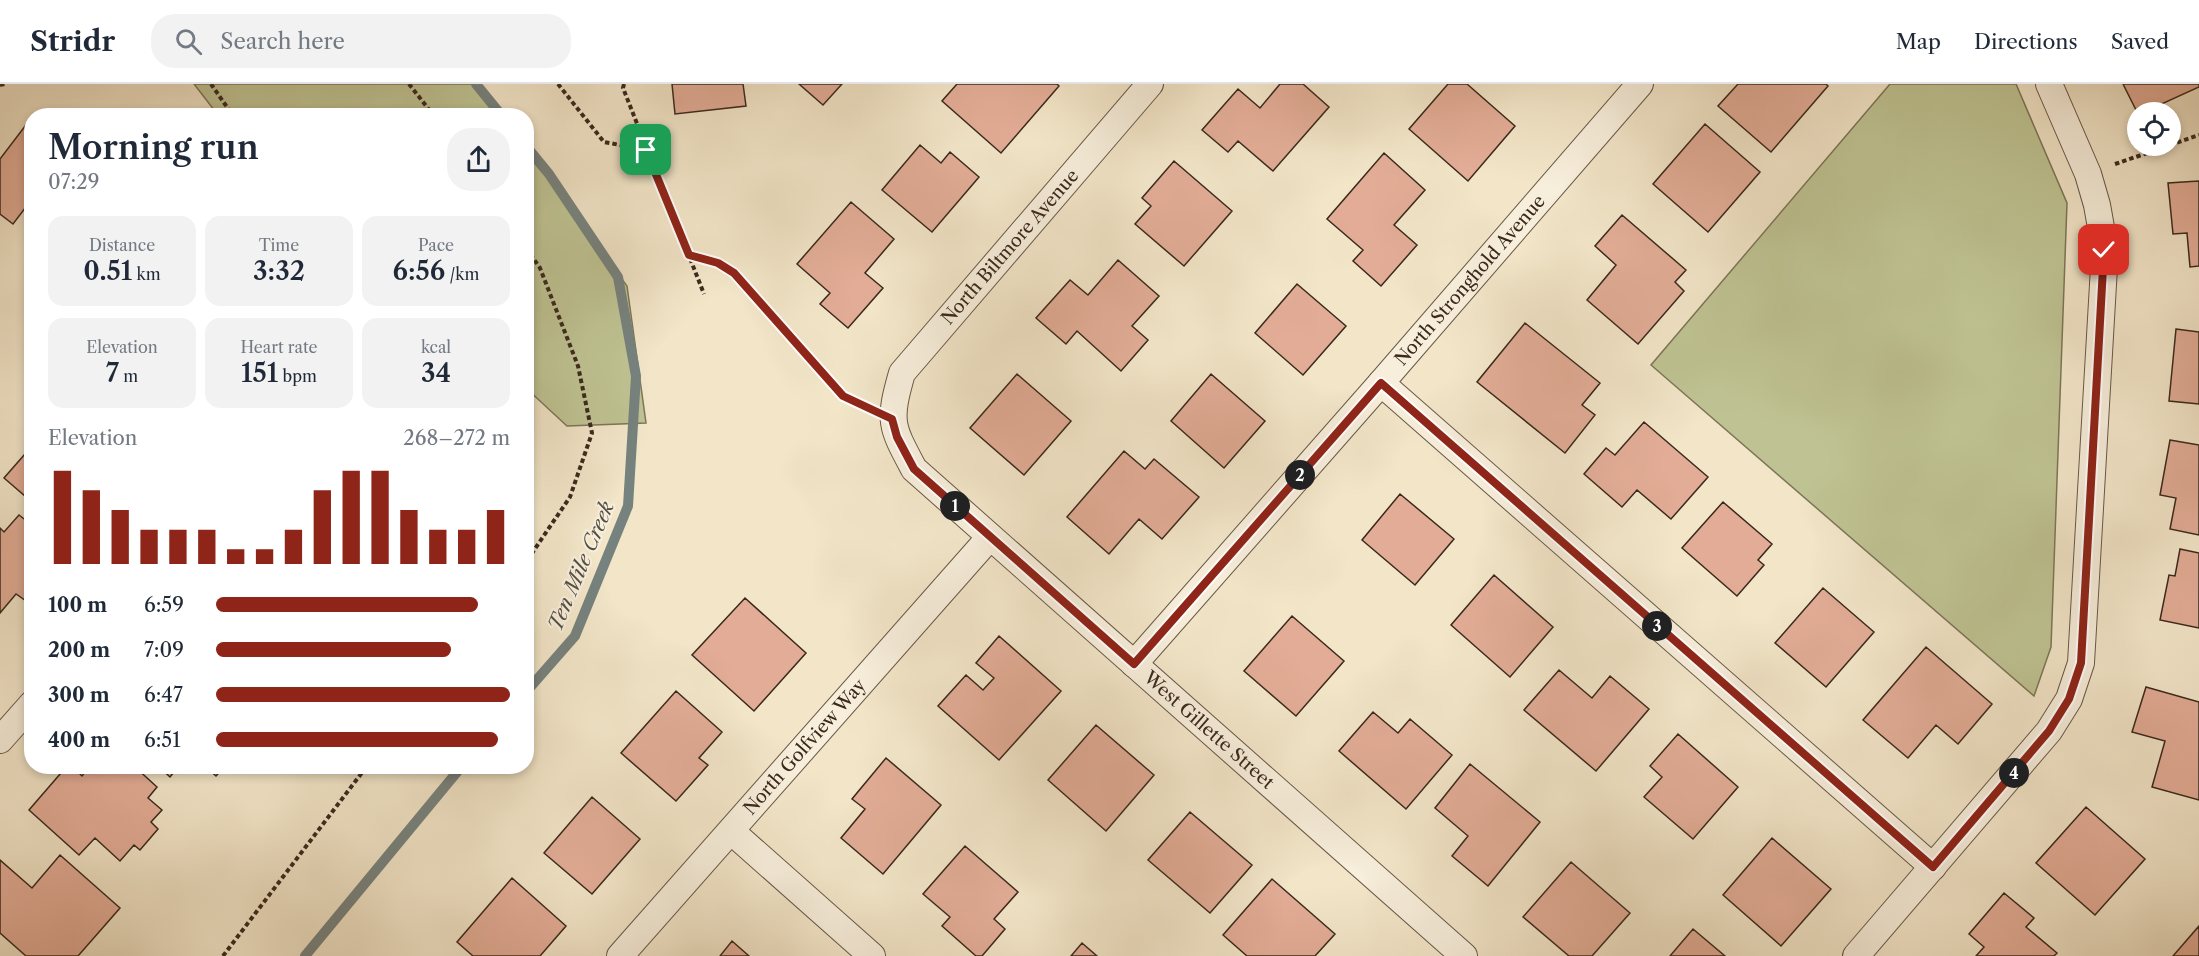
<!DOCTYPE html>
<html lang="en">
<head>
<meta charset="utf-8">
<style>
  body { margin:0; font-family:"Libre Caslon Text",serif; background:#f2f2f3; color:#1f2937; height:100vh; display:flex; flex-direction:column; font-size:22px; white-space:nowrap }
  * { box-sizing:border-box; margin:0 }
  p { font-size:20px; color:#747a83 }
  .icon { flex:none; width:33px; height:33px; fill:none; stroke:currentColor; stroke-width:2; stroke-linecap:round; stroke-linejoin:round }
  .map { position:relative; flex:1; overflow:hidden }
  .drawer { position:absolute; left:24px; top:24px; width:510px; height:666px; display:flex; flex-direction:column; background:#fff; border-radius:24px; box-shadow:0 3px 9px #0003 }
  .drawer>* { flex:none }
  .tools { position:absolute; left:2127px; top:18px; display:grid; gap:12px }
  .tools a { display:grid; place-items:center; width:54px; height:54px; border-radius:50%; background:#fff; box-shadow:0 3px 9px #0003; font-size:30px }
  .pin { position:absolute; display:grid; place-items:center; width:51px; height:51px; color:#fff; margin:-26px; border-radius:12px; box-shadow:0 3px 9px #0006 }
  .km { position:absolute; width:30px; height:30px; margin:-15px; border-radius:50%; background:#222; color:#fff; font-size:16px; line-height:30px; text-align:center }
  .round { display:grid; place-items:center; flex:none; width:63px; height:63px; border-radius:24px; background:#f2f2f3 }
  .head { display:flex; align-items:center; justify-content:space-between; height:102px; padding:0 24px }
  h1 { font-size:33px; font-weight:600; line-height:45px }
  .stats { display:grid; grid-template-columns:repeat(3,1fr); gap:9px; height:102px; padding:6px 24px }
  .stats div { display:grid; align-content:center; border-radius:15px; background:#f2f2f3; text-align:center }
  .stats b { font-size:26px; font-weight:600 }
  .stats small { font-size:16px; font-weight:400 }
  .stats p { font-size:16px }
  .chart { height:168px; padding:12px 24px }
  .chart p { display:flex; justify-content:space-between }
  .chart svg { width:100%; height:108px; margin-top:6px; stroke:#8f2418; stroke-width:6 }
  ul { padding:0 24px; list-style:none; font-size:20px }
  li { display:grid; grid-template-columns:96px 72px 1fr; align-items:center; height:45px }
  li i { height:15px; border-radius:8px; background:#8f2418 }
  header { display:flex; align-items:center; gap:36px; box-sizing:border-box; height:84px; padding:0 30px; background:#fff; border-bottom:2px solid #e0e1e3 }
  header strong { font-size:28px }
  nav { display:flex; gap:33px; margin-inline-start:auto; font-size:21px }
  .search { width:420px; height:54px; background:#f2f2f3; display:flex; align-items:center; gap:15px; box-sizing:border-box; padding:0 21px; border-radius:24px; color:#747a83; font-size:22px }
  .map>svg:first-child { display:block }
  .green { fill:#bfc393; stroke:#7c7658; stroke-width:1.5 }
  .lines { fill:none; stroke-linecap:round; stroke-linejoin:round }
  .stream { stroke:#76827e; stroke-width:10 }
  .building { fill:#e2ac96; stroke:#3a291d; stroke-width:1.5 }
  .street-casing { stroke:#685848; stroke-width:28 }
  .path { stroke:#3a291d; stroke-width:4; stroke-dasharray:4.5 3; stroke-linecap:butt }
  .street { stroke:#f7eedb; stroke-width:26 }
  .route-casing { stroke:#fff; stroke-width:12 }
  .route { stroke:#8f2418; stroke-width:8 }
  .labels { text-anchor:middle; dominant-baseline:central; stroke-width:4.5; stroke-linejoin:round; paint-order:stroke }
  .street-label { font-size:18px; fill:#3a291d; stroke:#f7eedb }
  .water-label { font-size:20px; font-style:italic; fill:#534e45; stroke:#f7eedb }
</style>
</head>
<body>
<header>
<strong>Stridr</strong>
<div class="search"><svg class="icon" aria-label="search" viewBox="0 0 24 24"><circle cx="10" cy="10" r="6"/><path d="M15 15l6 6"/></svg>Search here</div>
<nav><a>Map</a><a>Directions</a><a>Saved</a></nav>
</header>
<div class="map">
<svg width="2199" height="872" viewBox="0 0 2199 872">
  <rect width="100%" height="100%" fill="#f2e5c8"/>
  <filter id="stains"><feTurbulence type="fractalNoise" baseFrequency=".00333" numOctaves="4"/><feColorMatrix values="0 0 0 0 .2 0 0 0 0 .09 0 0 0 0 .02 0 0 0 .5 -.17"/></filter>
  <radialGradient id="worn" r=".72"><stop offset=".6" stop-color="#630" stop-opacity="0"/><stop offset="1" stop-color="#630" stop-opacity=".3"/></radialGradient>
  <path class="green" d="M194,0H479L503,31H218Z
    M1890,0H2016L2067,119L2051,563L2034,612L1651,281Z
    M527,64L627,202L646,339L567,342L527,305Z"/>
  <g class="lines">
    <path class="stream" d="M476,0L502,32
      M526,62L549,90L618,193L636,292L628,422L575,552L526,608
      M305,872L462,682"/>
  </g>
  <path class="building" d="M672,0H743L746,22L675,30Z
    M799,0H842L823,21Z
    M957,0H1057L1059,2L1001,69L942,17Z
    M1280,0H1303L1329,23L1273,87L1238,57L1228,68L1202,46L1238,5L1260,24Z
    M1448,0H1467L1515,42L1468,97L1409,45Z
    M1738,0H1826L1828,2L1771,68L1718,22Z
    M2123,0H2199V3L2144,28H2138V30Z
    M32,33V115L13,140L0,130V75Z
    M1705,40L1760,88L1708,148L1653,100Z
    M920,61L941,79L950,68L979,93L932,148L882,106Z
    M1384,69L1425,106L1394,141L1417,161L1381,202L1353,177L1363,166L1327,135Z
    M1174,77L1232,127L1184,182L1135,140L1151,122L1142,114Z
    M2199,97V182L2190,183L2187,149L2173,150L2168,99Z
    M851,118L894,155L865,189L883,204L848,244L820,220L830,209L797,180Z
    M1622,131L1686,186L1675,198L1684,207L1638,260L1587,216L1616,181L1595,162Z
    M1118,176L1159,212L1132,242L1148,256L1121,287L1077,247L1066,260L1036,234L1070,196L1088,211Z
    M1297,200L1346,242L1303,291L1255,249Z
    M1525,239L1600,299L1582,321L1595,331L1565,369L1477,298Z
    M2176,245L2199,248V320L2169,317Z
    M1017,290L1071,337L1024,391L970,344Z
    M1211,290L1265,337L1224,384L1171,337Z
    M1644,338L1708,393L1671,435L1637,406L1622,423L1584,390L1606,364L1615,371Z
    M2170,356L2199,361V451L2170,445L2176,414L2160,411Z
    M32,362V418L4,394Z
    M1124,367L1145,385L1154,375L1199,413L1162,455L1139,435L1109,470L1067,433Z
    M1400,410L1454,455L1415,501L1362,456Z
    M1723,418L1772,460L1758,476L1764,481L1737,512L1682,464Z
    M19,431L32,441V521L16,510L0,529V444L4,448Z
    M2180,465L2199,469V544L2160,536L2169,491L2175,492Z
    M1494,491L1553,543L1510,593L1451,541Z
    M1823,504L1874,548L1826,603L1775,559Z
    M745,514L806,569L754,627L692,571Z
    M1292,532L1344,577L1296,632L1244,587Z
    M999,552L1061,607L999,676L938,622L966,591L983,606L994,594L976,579Z
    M1926,563L1992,620L1958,660L1936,641L1908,674L1863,636Z
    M1559,586L1592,614L1610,592L1649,625L1596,687L1524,626Z
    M2146,603L2199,618V716L2152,703L2165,657L2132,648Z
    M676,607L722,648L699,674L708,681L676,717L621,669Z
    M1373,628L1398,649L1410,635L1452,671L1406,725L1339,667Z
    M1096,641L1154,691L1106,747L1048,696Z
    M1678,650L1738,703L1693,755L1644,713L1662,693L1650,682Z
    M886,674L941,721L883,790L841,754L865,725L852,715Z
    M1470,680L1540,738L1488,802L1452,772L1468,752L1435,724Z
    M67,682H72L82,692L90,682H134L157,703L148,714L162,726L151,738L158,745L140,766L134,761L120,777L95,754L79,771L29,726Z
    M158,682H179L170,693Z
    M205,682H225L216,692Z
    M592,713L640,755L592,810L544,769Z
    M2086,723L2145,775L2095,831L2036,779Z
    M1190,728L1252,781L1210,829L1148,776Z
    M1772,754L1831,805L1781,862L1723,811Z
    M965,762L1018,808L994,835L1005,845L982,872H976L942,842L950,833L923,810Z
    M60,771L120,824L78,872H26L0,849V776L32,804Z
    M1571,778L1630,829L1592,872H1569L1523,833Z
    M512,794L566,842L540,872H473L457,858Z
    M1272,795L1335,850L1315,872H1247L1223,851Z
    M2004,809L2034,834L2026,843L2057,869L2054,872H1976L1984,863L1969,850Z
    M2199,842V872H2173Z
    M1693,845L1725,872H1670Z
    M732,857L749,872H720Z
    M1082,859L1097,872H1071Z"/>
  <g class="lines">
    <defs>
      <g id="street">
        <path id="s1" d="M1150,0L902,289C888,338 891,342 914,385L1464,872"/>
        <path d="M1381,299L1933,783"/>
        <path id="s2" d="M1134,580L1381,299L1640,0"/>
        <path d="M0,656L32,620"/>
        <path d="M731,747L872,872"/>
        <path id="s3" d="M620,872L990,453"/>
        <path d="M1856,872L2049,647L2069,615L2081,579L2105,166L2097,121L2088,90L2049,0"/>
      </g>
    </defs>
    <use href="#street" class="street-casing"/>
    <path class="path" d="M211,0L229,26V32
      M409,0L434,32
      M558,0L604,58L647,66
      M624,0L623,4L704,210
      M0,1L5,0
      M2170,61L2199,51
      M2115,80L2168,62
      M526,164L540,184L578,282L592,349L570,413L526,478
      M689,171L718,179L734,189L843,312L864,322
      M223,872L367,682"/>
    <use href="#street" class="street"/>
  </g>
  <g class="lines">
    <defs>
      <path id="route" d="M646,66L689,171L718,179L734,189L843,312L892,335L897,353L914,385L1134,580L1381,299L1933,783L2049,647L2069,615L2081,579L2104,166"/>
    </defs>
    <use href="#route" class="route-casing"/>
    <use href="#route" class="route"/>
  </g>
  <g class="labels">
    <g class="street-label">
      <text transform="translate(1010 163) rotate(-49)">North Biltmore Avenue</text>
      <text stroke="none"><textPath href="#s2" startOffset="510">North Stronghold Avenue</textPath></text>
      <text stroke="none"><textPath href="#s1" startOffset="876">West Gillette Street</textPath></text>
      <text stroke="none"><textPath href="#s3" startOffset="279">North Golfview Way</textPath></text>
    </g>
    <g class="water-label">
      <text transform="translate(581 482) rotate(-67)">Ten Mile Creek</text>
    </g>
  </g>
  <rect width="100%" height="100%" filter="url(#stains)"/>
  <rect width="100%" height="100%" fill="url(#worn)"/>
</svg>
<div class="tools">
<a><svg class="icon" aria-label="locate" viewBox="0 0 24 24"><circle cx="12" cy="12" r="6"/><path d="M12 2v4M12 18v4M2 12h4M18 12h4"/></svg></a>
</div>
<div class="pin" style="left:646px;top:66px;background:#1e9e55"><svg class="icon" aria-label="arrive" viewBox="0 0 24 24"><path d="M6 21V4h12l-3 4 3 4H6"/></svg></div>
<div class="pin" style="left:2104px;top:166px;background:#d93025"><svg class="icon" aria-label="check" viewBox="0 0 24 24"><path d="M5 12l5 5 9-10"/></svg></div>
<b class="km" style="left:955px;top:422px">1</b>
<b class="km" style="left:1300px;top:391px">2</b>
<b class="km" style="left:1657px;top:542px">3</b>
<b class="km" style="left:2014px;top:689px">4</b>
<section class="drawer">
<div class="head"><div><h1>Morning run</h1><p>07:29</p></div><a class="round"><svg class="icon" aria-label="share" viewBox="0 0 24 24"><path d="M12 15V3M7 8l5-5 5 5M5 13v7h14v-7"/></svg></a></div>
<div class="stats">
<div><p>Distance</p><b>0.51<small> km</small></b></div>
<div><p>Time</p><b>3:32</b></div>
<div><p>Pace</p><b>6:56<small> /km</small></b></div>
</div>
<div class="stats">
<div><p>Elevation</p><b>7<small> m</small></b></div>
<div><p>Heart rate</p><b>151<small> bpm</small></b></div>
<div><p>kcal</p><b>34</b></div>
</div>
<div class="chart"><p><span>Elevation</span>268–272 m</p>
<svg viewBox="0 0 160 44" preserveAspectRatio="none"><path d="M5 44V6M15 44V14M25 44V22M35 44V30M45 44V30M55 44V30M65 44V38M75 44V38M85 44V30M95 44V14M105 44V6M115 44V6M125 44V22M135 44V30M145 44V30M155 44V22"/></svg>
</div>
<ul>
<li><b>100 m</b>6:59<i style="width:89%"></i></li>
<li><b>200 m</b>7:09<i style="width:80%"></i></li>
<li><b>300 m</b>6:47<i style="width:100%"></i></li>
<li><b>400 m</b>6:51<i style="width:96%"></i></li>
</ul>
</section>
</div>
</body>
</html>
